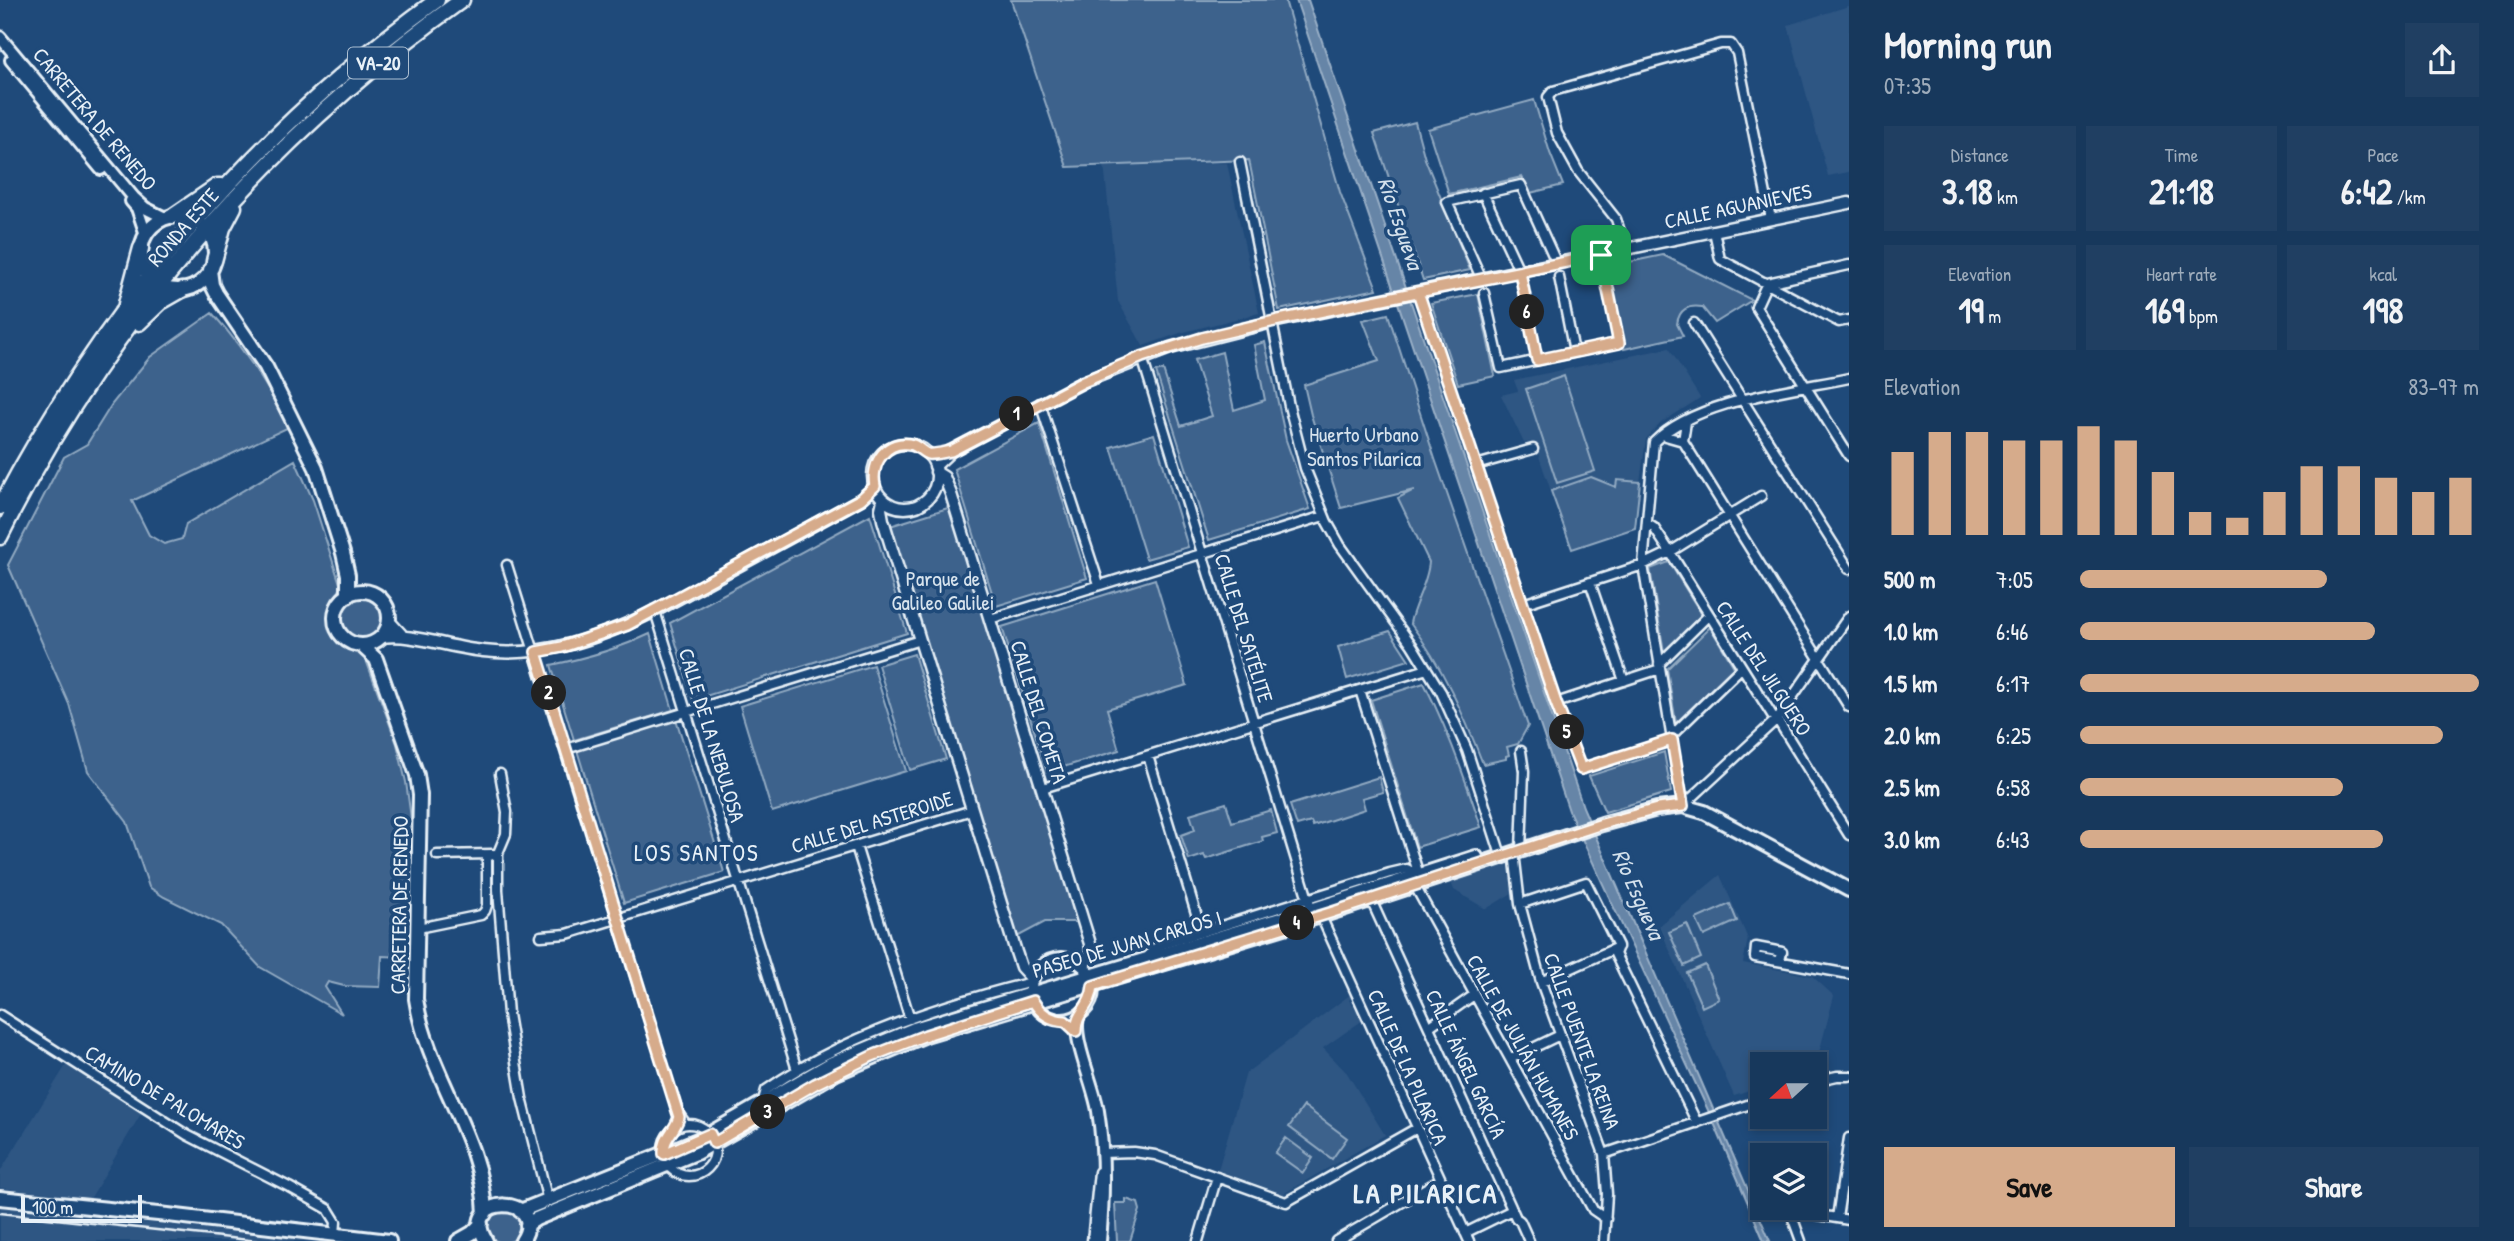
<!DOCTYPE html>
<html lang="en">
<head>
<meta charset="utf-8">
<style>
  body { margin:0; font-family:"Patrick Hand",sans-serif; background:#203f62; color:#f1f3f6; height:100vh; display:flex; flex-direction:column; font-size:26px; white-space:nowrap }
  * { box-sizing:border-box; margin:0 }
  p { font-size:23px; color:#9eacbb }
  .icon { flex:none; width:38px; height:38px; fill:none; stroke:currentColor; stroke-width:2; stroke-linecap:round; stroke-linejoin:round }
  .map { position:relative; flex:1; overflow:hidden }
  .panel { display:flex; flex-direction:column; background:#17385c; width:665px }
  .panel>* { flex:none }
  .needle { width:46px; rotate:249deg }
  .controls { position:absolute; left:1750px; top:1052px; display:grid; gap:14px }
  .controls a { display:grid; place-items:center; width:77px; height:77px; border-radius:0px; background:#17385c; box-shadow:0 4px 10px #0003,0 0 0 2px #365272; font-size:35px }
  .scale { position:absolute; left:21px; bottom:18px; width:121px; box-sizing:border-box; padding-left:7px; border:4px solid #e8f1f8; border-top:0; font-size:19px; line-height:24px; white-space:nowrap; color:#e8f1f8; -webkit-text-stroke:5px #1f4a7a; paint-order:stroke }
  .pin { position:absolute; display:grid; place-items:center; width:60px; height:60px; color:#fff; margin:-30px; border-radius:14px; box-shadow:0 4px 10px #0006 }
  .km { position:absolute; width:35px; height:35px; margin:-18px; border-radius:50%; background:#222; color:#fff; font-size:19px; line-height:35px; text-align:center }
  .round { display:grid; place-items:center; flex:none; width:74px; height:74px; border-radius:0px; background:#203f62 }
  .summary { display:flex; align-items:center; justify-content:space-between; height:119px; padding:0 35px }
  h1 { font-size:38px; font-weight:800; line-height:52px }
  .figures { display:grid; grid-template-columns:repeat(3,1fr); gap:10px; height:119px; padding:7px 35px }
  .figures div { display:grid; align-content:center; border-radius:0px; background:#203f62; text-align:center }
  .figures b { font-size:35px; font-weight:800 }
  .figures small { font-size:19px; font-weight:400 }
  .figures p { font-size:19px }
  .chart { height:196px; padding:14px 35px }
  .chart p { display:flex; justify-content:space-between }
  .chart svg { width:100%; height:126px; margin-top:7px; stroke:#d6ab8b; stroke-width:6 }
  .button { display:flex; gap:14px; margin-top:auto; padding:14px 35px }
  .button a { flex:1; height:80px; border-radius:0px; background:#d6ab8b; color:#111; font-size:28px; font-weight:800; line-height:80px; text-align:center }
  .button a+a { background:#203f62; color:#f1f3f6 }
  ul { padding:0 35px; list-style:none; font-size:23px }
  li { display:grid; grid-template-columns:112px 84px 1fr; align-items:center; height:52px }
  li i { height:18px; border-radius:9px; background:#d6ab8b }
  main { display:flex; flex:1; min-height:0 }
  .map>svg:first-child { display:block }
  .built { fill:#2e5683 }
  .green { fill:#3c628c; stroke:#92aac2; stroke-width:2 }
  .water { fill:#6685a7; stroke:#9ab0c7; stroke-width:2 }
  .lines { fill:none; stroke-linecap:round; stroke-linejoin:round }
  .minor-casing { stroke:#e8f1f8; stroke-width:13 }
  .tertiary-casing { stroke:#e8f1f8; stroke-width:15 }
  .secondary-casing { stroke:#e8f1f8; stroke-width:16 }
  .primary-casing { stroke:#e8f1f8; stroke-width:18 }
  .trunk-casing { stroke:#e8f1f8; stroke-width:19 }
  .minor { stroke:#1f4a7a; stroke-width:8 }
  .tertiary { stroke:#1f4a7a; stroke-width:10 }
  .secondary { stroke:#1f4a7a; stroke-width:10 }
  .primary { stroke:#1f4a7a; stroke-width:12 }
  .trunk { stroke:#1f4a7a; stroke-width:14 }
  .rail { stroke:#e8f1f8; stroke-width:2.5 }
  .route-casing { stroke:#fff; stroke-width:14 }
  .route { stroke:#d6ab8b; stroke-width:9 }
  .labels { text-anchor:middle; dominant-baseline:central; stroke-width:7; stroke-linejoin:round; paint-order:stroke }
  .shield { fill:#1f4a7a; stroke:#acbfd2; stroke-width:2 }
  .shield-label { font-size:19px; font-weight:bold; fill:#e8f1f8 }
  .street-label { font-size:21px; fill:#e8f1f8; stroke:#1f4a7a }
  .park-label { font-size:21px; fill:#d7e3ed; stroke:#1f4a7a }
  .water-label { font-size:23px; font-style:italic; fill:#d4e1ec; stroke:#1f4a7a }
  .neighbourhood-label { font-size:23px; letter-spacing:2px; fill:#e8f1f8; stroke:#1f4a7a }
  .district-label { font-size:28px; font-weight:bold; letter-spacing:2px; fill:#e8f1f8; stroke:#1f4a7a }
</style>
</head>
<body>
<main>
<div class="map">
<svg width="1849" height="1241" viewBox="0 0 1849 1241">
  <rect width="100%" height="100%" fill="#1f4a7a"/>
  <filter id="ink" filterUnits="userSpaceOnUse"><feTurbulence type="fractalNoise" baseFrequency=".0143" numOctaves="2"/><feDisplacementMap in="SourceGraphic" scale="14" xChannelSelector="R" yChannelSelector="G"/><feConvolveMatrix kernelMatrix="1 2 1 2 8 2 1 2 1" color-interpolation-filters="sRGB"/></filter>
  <g filter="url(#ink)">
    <path class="built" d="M1849,6V172L1828,176L1788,25Z
      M1227,163L1259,313L1180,333L1143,346L1118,301L1104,164Z
      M1669,348L1700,398L1661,423L1646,439L1640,482L1617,480L1616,487L1591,477L1551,491L1534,442L1524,443L1501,395L1518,391L1514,380Z
      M1508,864L1512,893L1486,909L1454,890L1451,882Z
      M1720,875L1748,939L1743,963L1812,976L1834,996L1815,1068V1064H1762V1087L1734,1096L1659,926Z
      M1351,994L1353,997L1349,1000L1363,1020L1323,1048L1347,1073L1385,1135L1283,1194L1218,1170L1246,1073Z
      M68,1062L142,1112L90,1199L0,1188V1172Z
      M0,1207L316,1241H0Z"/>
    <path class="green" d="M1011,0H1285L1340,192L1377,289L1279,310L1249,160L1067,167Z
      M1534,100L1550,153L1563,185L1530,193L1522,177L1449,194L1428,129Z
      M1415,122L1425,159L1470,270L1423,280L1374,133Z
      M1663,255L1752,300L1715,323L1702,307C1688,305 1679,309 1677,324L1683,336L1624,349L1608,273L1615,265Z
      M1478,294L1495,376L1458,384L1431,303Z
      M212,313C243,347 268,386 289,427L132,501L149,535L164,544L182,539L186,524L295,460L313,500L341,587L328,614L330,630L339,643L363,655L366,660L397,744L406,782L411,818L405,957L382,956L380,987L344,986L328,982L325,987L342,1014L260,967L221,925L164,897L149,887L127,822L88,771L69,704L8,565L64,457L87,444L112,404L150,357Z
      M1388,314L1435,459L1528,726L1518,744L1507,747L1509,755L1506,756V759L1483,764C1464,715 1442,665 1410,623C1414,603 1428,582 1429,562L1398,498L1414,490L1341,508L1311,415L1304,385L1379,361L1363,320Z
      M1265,342L1286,440L1310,509L1209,540L1156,372L1163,370L1181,426L1212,416L1194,360L1222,352L1234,410L1265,400L1254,345Z
      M1564,376L1595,471L1557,483L1526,389Z
      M1039,423L1087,578L996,606L954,469Z
      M1154,434L1188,547L1146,559L1111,447Z
      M1591,477L1616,487L1617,480L1640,482L1635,528L1572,549L1551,491Z
      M951,507L1079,922H1045L1017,937L890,526Z
      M870,515L907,633L693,700L670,623Z
      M1669,562L1702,615L1664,652L1650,569Z
      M1155,579L1187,685L1107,709L1119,750L1047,772L1002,627Z
      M342 618a21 21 0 1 1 42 0a21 21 0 1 1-42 0Z
      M1710,627L1734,667L1676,723L1667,669Z
      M1390,631L1409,660L1347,679L1338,647Z
      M650,634L673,710L574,740L551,665C586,658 618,649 650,634Z
      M914,654L946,759L910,770L878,665Z
      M873,665L906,771L772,812L740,706Z
      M1424,683C1448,730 1465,777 1481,827L1417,847L1371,700Z
      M676,719L724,872L624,903L577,750Z
      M1664,752L1671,792L1605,812L1589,776Z
      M1379,777L1383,792L1362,798L1365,809L1313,826L1311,822L1297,826L1290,805Z
      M1226,803L1232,822L1271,810L1277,833L1262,837L1263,841L1206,859L1204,855L1189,860L1181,835L1195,830L1190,814Z
      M1730,904L1737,921L1704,936L1696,919Z
      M1687,924L1701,958L1684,966L1669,932Z
      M1705,965L1719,999L1702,1007L1687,973Z
      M1304,1106L1347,1138L1332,1159L1289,1127Z
      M1286,1138L1313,1158L1303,1173L1275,1153Z
      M1126,1199L1138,1203L1140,1210L1130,1241H1117L1115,1203H1126Z
      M488 1227a16 16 0 1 1 32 0a16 16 0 1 1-32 0Z"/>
    <path class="water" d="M1296,0H1308L1583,807L1770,1241H1764L1714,1123L1569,811Z"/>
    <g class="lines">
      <defs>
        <path id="minor" d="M1240,162L1289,406L1305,468L1327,522L1340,545L1412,645L1441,692L1467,750L1500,852
          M1483,193L1518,268
          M1714,231L1720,259L1839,322L1849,320
          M1626,250L1616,219L1578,171L1557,133L1548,97L1553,91L1721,44H1731L1737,53L1771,219
          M1849,265L1767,283L1756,307L1849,456
          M1520,272L1537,360
          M1559,277L1574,352
          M1482,280L1447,202L1521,185L1557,264
          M1418,292L1476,465
          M1484,293L1501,368L1619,343L1601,255
          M1694,323L1849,569
          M1142,357L1311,909
          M1040,403L1099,584
          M1686,422L1683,441L1849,707
          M1662,435L1683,441
          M1533,449L1476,465L1556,703L1581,769L1672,740
          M1647,527L1651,526L1654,528L1670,552L1772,715L1777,719L1849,835
          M507,565L678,1113L686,1124
          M1590,582L1624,681
          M1523,604L1643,565L1670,552L1761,496
          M655,611L797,1070
          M990,619L1324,516
          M1659,664L1709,615
          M1360,690L1419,875
          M1556,703L1660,669
          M1672,735L1741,668
          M566,749L920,640
          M1521,751L1524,771L1521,850
          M1148,756L1202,933
          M500,774L507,812L506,834L498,853V890L508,1014L522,1098L548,1201
          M1043,788L1427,669
          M1683,806L1643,565L1654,442C1696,400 1792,390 1849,378
          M1683,806L1777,719L1849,616
          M856,846L910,1019
          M1514,852L1520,904L1541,982L1604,1154L1607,1194L1604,1241
          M437,855L492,854
          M1415,886L1593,1210L1606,1219
          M1371,900L1516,1218L1520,1221L1529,1241
          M1520,904L1586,882L1618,946L1615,954L1697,1123
          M1319,912L1469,1241
          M418,928L481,915L485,911L487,905V857L498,853
          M541,936L567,934L972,810
          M1147,958L1153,949L1161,945L1390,873L1407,869L1419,875
          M1780,961L1782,952L1756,947L1755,957L1849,974
          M1541,982L1618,947
          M0,1015L187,1135L289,1187L328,1209L336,1222L335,1235
          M1430,1026L1474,995
          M1510,1059L1560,1035
          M1815,1081L1837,1076H1849
          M762,1104L766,1090C841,1037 943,1004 1032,982
          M663 1150a26 26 0 1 1 52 0a26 26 0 1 1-52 0Z
          M1102,1153L1134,1152L1155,1155L1286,1202L1417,1128
          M1604,1154L1762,1100
          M1837,1218L1849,1138
          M1465,1233L1512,1210
          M1092,1241L1099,1172
          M1198,1241L1217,1177
          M1336,1241L1440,1180
          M1801,1241L1793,1219L1795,1214L1800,1212L1849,1220"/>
        <path id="tertiary" d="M873 476a32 32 0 1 1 64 0a32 32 0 1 1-64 0Z
          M935,466L951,451L1083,382L1170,348L1272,322L1849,203
          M936,472L944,477L951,494L1091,947V954L1083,966
          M883,500L881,509L883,520L1016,952L1021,967L1032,979
          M389,621L401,634
          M382,637C413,633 450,648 483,651C545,658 600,638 655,611L861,499L875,487"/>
        <path id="secondary" d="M0,37L134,198L145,208L165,218
          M11,60L101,169
          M131,201L137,208L146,235
          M1031 989a31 31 0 1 1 62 0a31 31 0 1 1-62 0Z
          M1078,1017C1072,1039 1094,1085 1098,1111C1105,1154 1104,1198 1100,1241"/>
        <path id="primary" d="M141 253a37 37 0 1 1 74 0a37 37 0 1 1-74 0Z
          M210,270L212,285L216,293L266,367L316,468L343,553L348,575V596
          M335 618a27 27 0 1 1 54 0a27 27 0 1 1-54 0Z
          M362,646L376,659L417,775L420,795L416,999C427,1074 483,1137 485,1214
          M0,1198L168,1215L389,1241
          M520,1211L702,1138L832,1063L914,1029L1317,908L1476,857
          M527,1225L536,1219L696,1153L836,1073L926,1035L1321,916L1602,824L1657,809L1683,806L1704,812L1849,890
          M458,1241L472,1233L481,1224
          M486,1241C457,1193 551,1194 522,1241"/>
        <path id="trunk" d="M173,216L217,186H221
          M214,261L223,228L234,207
          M126,304L141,248
          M139,323L161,302L182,290
          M0,507C105,307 254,132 437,0
          M0,537C106,322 268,138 462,0"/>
      </defs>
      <use href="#minor" class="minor-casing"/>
      <use href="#tertiary" class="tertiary-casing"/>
      <use href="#secondary" class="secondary-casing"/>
      <use href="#primary" class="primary-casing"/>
      <use href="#trunk" class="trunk-casing"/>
      <use href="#minor" class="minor"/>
      <use href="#tertiary" class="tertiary"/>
      <use href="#secondary" class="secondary"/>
      <use href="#primary" class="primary"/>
      <use href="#trunk" class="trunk"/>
      <path class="rail" d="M0,1213L258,1241"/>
    </g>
  </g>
  <g class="lines" filter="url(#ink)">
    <defs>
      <path id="route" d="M1601,255L1279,320L1202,338L1142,357L1083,382L951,451C945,452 934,455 928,454C923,453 919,447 913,445C887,438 870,463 875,486L861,499L627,625L562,647L536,652L679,1117C675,1132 663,1137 664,1154L710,1134L714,1143L815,1084L872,1056L926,1035L1033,1001C1041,1014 1050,1020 1065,1021L1076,1031C1076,1012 1091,1008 1093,986L1330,913L1602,824L1657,809L1683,806L1672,740L1581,769L1556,703L1418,292L1520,272L1537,360L1619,343L1601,255"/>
    </defs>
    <use href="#route" class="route-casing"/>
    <use href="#route" class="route"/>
  </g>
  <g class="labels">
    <rect class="shield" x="348" y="47.5" width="60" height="31" rx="5"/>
    <g class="shield-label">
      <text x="378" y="63">VA-20</text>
    </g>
    <g class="street-label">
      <text transform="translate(95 119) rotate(50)">CARRETERA DE RENEDO</text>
      <text transform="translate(1738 206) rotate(-12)">CALLE AGUANIEVES</text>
      <text transform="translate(183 227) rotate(-49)">RONDA ESTE</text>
      <text transform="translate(1244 628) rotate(73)">CALLE DEL SATÉLITE</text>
      <text transform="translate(1764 668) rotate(57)">CALLE DEL JILGUERO</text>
      <text transform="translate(1039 712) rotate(73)">CALLE DEL COMETA</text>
      <text transform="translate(712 735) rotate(73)">CALLE DE LA NEBULOSA</text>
      <text transform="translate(872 822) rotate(-17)">CALLE DEL ASTEROIDE</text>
      <text transform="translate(399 905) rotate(-89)">CARRETERA DE RENEDO</text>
      <text transform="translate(1127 944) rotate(-16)">PASEO DE JUAN CARLOS I</text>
      <text transform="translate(1582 1041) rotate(70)">CALLE PUENTE LA REINA</text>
      <text transform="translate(1523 1047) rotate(61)">CALLE DE JULIÁN HUMANES</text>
      <text transform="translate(1466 1064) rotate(65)">CALLE ÁNGEL GARCÍA</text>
      <text transform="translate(1408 1067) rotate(66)">CALLE DE LA PILARICA</text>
      <text transform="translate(165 1097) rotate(31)">CAMINO DE PALOMARES</text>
    </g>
    <g class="park-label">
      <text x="1364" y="434">Huerto Urbano<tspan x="1364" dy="24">Santos Pilarica</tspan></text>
      <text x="943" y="578">Parque de<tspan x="943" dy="24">Galileo Galilei</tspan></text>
    </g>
    <g class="water-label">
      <text transform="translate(1401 223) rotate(71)">Río Esgueva</text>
      <text transform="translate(1639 894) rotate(66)">Río Esgueva</text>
    </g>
    <g class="neighbourhood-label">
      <text x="697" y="852">LOS SANTOS</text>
    </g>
    <g class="district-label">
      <text x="1426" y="1193">LA PILARICA</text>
    </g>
  </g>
</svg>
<div class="controls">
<a><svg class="needle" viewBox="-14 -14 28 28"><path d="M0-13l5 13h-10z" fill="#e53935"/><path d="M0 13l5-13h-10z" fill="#9eacbb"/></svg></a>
<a><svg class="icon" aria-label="layers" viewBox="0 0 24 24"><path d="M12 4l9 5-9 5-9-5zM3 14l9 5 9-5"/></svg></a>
</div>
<div class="scale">100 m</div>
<div class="pin" style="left:1601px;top:255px;background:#1e9e55"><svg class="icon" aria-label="arrive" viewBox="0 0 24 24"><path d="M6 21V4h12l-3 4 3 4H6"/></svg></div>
<b class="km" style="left:1017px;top:414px">1</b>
<b class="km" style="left:549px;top:693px">2</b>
<b class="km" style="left:768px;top:1112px">3</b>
<b class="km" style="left:1297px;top:923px">4</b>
<b class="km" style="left:1567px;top:732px">5</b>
<b class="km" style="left:1527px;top:312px">6</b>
</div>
<section class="panel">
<div class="summary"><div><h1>Morning run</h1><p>07:35</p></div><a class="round"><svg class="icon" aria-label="share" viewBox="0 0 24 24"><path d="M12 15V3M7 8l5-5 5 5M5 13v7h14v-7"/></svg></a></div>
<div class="figures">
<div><p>Distance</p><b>3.18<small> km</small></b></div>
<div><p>Time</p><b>21:18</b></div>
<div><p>Pace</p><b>6:42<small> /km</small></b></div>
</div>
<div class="figures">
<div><p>Elevation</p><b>19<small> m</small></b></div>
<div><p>Heart rate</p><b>169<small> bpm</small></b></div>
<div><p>kcal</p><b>198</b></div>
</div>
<div class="chart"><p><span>Elevation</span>83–97 m</p>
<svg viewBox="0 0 160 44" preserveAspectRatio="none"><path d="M5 44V15M15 44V8M25 44V8M35 44V11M45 44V11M55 44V6M65 44V11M75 44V22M85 44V36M95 44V38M105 44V29M115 44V20M125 44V20M135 44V24M145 44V29M155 44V24"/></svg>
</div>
<ul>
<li><b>500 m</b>7:05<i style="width:62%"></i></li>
<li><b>1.0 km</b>6:46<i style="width:74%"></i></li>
<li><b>1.5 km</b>6:17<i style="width:100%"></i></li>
<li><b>2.0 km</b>6:25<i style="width:91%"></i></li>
<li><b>2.5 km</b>6:58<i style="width:66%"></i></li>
<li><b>3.0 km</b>6:43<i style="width:76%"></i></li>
</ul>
<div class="button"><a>Save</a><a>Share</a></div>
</section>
</main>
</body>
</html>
